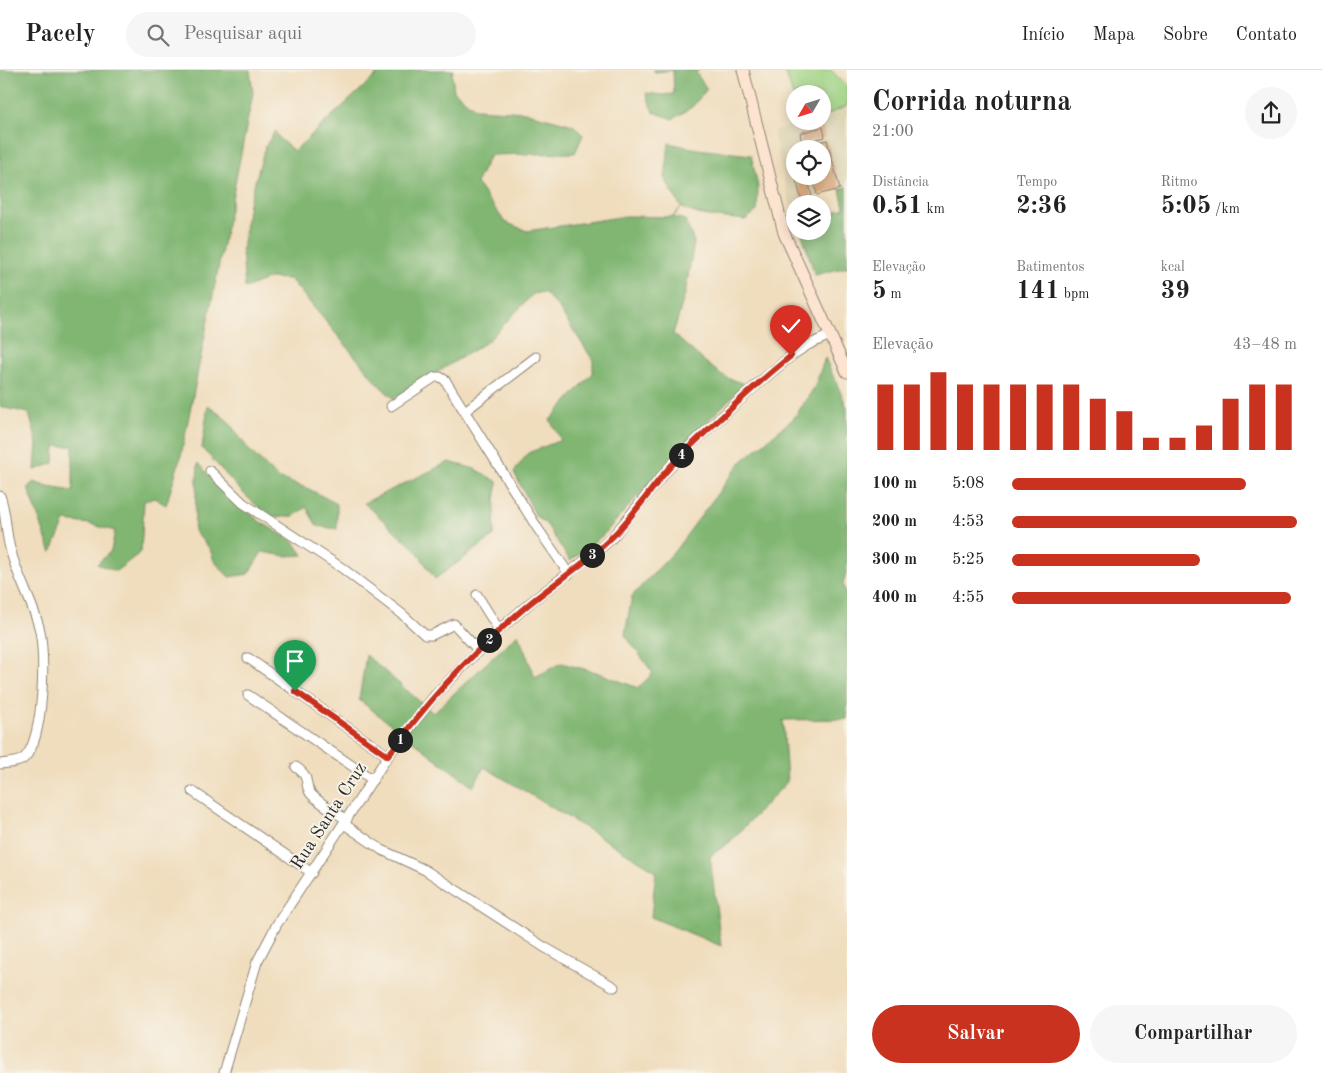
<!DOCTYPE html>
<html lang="pt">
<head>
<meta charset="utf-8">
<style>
  body { margin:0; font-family:"Old Standard TT",serif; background:#f6f6f6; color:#222; height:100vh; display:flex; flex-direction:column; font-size:19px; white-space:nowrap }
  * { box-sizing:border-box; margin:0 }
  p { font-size:16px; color:#767676 }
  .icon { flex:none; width:28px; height:28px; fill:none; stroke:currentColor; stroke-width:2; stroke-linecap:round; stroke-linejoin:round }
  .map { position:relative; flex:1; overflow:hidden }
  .drawer { display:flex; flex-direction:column; background:#fff; width:475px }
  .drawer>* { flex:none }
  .needle { width:32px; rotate:231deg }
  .fabs { position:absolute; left:786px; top:15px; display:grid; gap:10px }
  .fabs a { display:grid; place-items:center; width:45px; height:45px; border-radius:50%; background:#fff; box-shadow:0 2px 12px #0003; font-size:25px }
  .pin { position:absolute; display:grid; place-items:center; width:42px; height:42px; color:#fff; margin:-51px -21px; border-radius:50% 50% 50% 0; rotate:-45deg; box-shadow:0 0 5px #0007 }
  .pin .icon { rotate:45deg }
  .km { position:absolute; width:25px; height:25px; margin:-12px; border-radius:50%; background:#222; color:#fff; font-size:14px; line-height:25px; text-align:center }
  .round { display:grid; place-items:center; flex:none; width:52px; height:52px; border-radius:26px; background:#f6f6f6 }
  .summary { display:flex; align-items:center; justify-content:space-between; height:85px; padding:0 25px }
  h1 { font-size:28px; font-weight:700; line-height:38px }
  .metrics { display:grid; grid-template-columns:repeat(3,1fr); gap:8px; height:85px; padding:5px 25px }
  .metrics div { display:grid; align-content:center }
  .metrics b { font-size:25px; font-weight:700 }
  .metrics small { font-size:14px; font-weight:400 }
  .metrics p { font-size:14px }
  .chart { height:140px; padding:10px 25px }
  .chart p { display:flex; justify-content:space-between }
  .chart svg { width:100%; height:90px; margin-top:5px; stroke:#c8321e; stroke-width:6 }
  .action { display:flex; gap:10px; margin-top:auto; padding:10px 25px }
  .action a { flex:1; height:58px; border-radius:30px; background:#c8321e; color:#fff; font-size:20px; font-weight:700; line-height:58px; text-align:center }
  .action a+a { background:#f6f6f6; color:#222 }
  ul { padding:0 25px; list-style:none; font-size:16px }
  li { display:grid; grid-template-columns:80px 60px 1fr; align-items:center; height:38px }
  li i { height:12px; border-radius:6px; background:#c8321e }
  header { display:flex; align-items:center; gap:30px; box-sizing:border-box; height:70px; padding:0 25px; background:#fff; border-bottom:1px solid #e0e0e0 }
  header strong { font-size:24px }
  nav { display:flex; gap:28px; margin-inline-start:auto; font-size:18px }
  .search { width:350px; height:45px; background:#f6f6f6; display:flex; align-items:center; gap:12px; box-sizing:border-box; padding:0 18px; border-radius:28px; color:#767676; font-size:19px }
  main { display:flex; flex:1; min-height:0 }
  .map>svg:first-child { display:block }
  .built { fill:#ddd4b4; fill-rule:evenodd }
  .green { fill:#a0d485; stroke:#668058 }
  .forest { fill:#80b672; stroke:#56704e }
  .building { fill:#dbad82 }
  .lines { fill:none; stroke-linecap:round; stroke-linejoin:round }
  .street-casing { stroke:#8e8474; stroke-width:11 }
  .secondary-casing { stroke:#8e8474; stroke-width:13 }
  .street { stroke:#fff; stroke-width:9 }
  .secondary { stroke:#fde4d1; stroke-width:11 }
  .route-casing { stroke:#fff; stroke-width:10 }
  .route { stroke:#c8321e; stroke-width:6 }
  .labels { text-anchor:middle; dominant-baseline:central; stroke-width:4; stroke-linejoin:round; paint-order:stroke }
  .street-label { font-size:18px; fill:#2b2b2b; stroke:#f7f3e8 }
</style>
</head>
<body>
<header>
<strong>Pacely</strong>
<div class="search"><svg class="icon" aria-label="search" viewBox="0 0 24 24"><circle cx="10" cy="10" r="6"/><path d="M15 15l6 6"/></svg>Pesquisar aqui</div>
<nav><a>Início</a><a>Mapa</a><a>Sobre</a><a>Contato</a></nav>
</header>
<main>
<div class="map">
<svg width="847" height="1003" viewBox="0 0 847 1003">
  <rect width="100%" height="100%" fill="#f7f3e8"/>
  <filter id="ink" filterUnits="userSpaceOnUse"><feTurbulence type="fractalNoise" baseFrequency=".02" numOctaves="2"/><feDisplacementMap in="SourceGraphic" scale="10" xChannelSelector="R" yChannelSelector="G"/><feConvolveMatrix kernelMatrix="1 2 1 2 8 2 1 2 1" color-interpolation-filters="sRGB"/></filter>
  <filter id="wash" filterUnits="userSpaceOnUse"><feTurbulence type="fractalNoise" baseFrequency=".0096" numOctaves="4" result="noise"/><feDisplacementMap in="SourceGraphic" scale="20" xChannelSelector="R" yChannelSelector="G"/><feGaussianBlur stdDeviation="1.12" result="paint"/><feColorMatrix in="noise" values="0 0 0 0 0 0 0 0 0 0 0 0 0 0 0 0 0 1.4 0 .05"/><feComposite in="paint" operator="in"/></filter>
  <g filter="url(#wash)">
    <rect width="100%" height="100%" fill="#f0ddbd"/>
    <path class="built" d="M847,36V117L790,135L773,61L808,51H822L823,46ZM795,79H822V106H795Z"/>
    <path class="green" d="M785,0H831L847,16V36L823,46L822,24H795V32Z"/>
    <path class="forest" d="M0,0H250L253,23L181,386L166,435L154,428L144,431L141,482L116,501L97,494L111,481L115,461L90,454L65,451L51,483L28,417L34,412L48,417L73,421V376H55L54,393L35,400L37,373L29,343L0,337Z
      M382,0H454L452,3L454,21L476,39L525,42L573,55L583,65L575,83L490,85L476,113L505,152L527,161L627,146L673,147L681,137L665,109L669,73L697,79L751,85L758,117L757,141L745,150C724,147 699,148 681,137L673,147L685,150L694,172L685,224L673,264L711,297L727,308L745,314L683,376L603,465L570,491L547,455L536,446L514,402L528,383L561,370L550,350L593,303V290L558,237L544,222L533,224L488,271L394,329L380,316L290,209L270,208L245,218L242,180L249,133L265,77L275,61L280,69L294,81Z
      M653,0H699L696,3L707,19L692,37L673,49L653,42L646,23L663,25L674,24L673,0L655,2Z
      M847,117V197L815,205L801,161H822L823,146L844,138L840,119Z
      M825,288L847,337V499L843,514L847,528V649L783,650L787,712L730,772L710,786L721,876L651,847L656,801L533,726L484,697L473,717L359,630L366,585L433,643L518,564L535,607L561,593L596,602L638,618L653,603L625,565L632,526L674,482L741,392L794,348L814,318Z
      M208,335L228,351L249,380L278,408L309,419L337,434V459L317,456L306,437L294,446L270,448L242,422L202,378Z
      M449,392L475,399L498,412L495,430L494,466L435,509L416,480L364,433Z
      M198,393L220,418L259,451L294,472L303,485L286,486L262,482L248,504L229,507L214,491L210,479L194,461Z"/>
    <g id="blocks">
      <path class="building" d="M823,57L825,67L802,73L800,63Z
        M827,70L840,119L817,125L812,106H822V79H805L804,75Z
        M795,78V102H794L789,80Z
        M795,106H807L812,126L801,128Z"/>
    </g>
  </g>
  <g filter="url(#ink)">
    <use href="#blocks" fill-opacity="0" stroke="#8e8474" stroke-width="1"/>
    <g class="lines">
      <defs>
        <path id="street" d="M391,336L435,307H440L445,310L538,459L569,504
          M465,341L536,287
          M210,401L243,433L342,498L402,544L425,565H432L454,554L478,580
          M0,426C7,444 5,463 11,482C18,508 32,531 39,557C46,582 44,669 25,687C20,693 7,693 0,694
          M477,525L499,560
          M248,588L388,686
          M248,625L373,710
          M296,697C312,708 303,714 311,724C319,733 337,743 347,750
          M192,721L312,803
          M344,754L382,780L425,800L544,877L614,917
          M224,1003L257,892L277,854L388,686L435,625L499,560L531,532L596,482L612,468L653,417L682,383L755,316L791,286L808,275L830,265"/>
        <path id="secondary" d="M743,0L784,163L847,302"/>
      </defs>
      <use href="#street" class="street-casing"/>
      <use href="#secondary" class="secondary-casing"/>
      <use href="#street" class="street"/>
      <use href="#secondary" class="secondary"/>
    </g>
  </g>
  <g class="lines" filter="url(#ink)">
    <defs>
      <path id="route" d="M295,621L388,686C428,629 476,579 529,534C556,512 587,493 611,468C633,447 649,421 669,398C686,380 704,363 723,346C745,325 767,305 791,286"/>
    </defs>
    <use href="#route" class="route-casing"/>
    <use href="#route" class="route"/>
  </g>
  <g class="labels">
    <g class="street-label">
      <text transform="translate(329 746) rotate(-57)">Rua Santa Cruz</text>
    </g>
  </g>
</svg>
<div class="fabs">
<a><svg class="needle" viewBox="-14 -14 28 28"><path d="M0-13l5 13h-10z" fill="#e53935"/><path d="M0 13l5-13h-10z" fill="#767676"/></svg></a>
<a><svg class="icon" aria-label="locate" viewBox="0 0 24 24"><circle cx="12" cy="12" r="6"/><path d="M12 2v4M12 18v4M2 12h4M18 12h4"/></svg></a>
<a><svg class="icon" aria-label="layers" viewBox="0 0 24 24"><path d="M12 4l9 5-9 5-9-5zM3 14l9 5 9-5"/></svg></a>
</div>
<div class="pin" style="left:295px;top:621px;background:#1e9e55"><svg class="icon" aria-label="arrive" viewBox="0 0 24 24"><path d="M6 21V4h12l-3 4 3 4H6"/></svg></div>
<div class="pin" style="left:791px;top:286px;background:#d93025"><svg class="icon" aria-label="check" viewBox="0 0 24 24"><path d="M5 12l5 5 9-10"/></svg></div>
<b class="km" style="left:400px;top:670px">1</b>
<b class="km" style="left:489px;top:570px">2</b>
<b class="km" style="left:592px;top:485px">3</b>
<b class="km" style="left:681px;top:385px">4</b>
</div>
<section class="drawer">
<div class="summary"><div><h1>Corrida noturna</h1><p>21:00</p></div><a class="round"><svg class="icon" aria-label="share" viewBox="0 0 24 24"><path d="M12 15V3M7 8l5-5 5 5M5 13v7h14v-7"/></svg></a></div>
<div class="metrics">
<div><p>Distância</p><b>0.51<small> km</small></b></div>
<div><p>Tempo</p><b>2:36</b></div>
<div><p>Ritmo</p><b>5:05<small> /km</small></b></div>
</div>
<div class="metrics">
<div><p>Elevação</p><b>5<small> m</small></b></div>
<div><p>Batimentos</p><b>141<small> bpm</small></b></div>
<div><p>kcal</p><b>39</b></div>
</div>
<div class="chart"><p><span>Elevação</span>43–48 m</p>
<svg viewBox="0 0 160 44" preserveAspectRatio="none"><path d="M5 44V12M15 44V12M25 44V6M35 44V12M45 44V12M55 44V12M65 44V12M75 44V12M85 44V19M95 44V25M105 44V38M115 44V38M125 44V32M135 44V19M145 44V12M155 44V12"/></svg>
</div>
<ul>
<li><b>100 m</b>5:08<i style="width:82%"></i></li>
<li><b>200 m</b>4:53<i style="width:100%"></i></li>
<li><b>300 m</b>5:25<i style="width:66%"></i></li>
<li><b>400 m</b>4:55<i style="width:98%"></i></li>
</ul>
<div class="action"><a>Salvar</a><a>Compartilhar</a></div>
</section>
</main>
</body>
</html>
